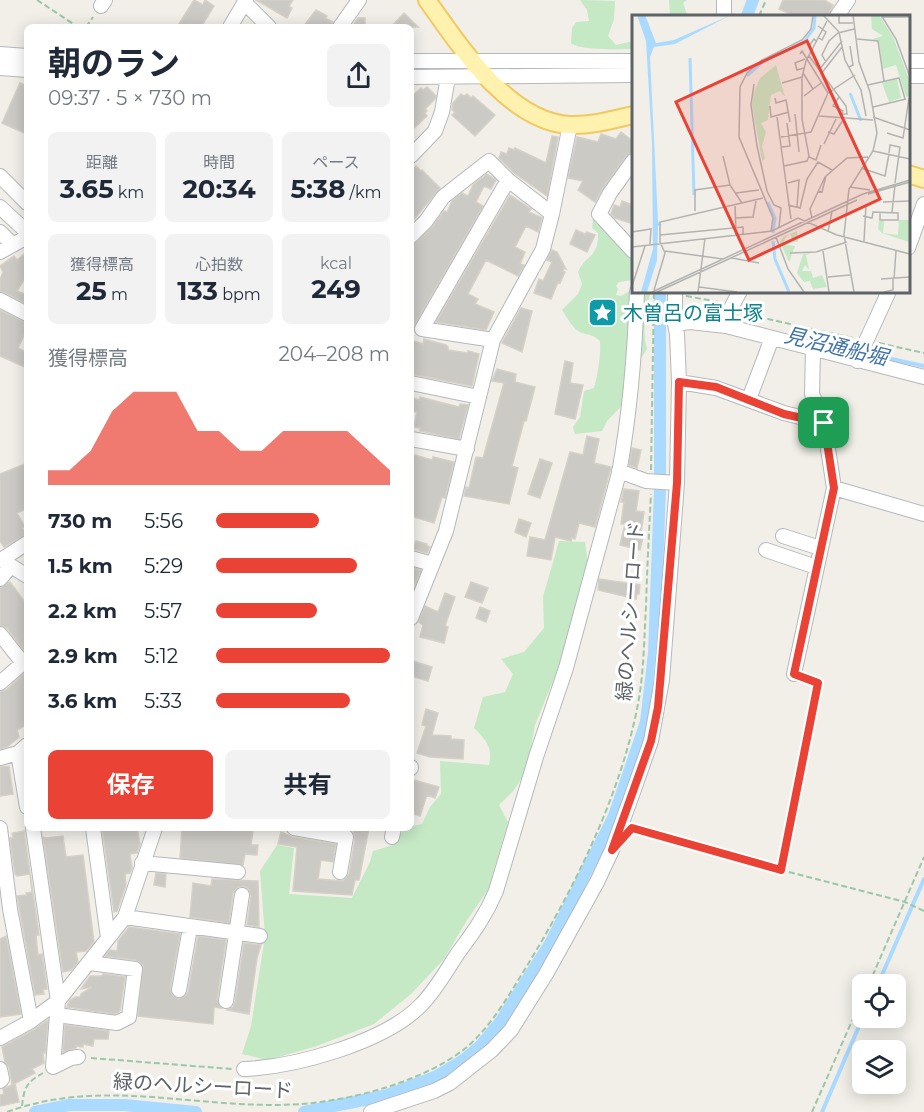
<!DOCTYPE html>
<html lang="ja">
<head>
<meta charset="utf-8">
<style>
  body { margin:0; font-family:Montserrat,"Noto Sans JP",sans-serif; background:#f2f2f3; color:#1f2937; height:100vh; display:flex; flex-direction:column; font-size:22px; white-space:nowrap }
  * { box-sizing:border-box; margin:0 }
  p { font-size:20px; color:#747a83 }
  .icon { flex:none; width:33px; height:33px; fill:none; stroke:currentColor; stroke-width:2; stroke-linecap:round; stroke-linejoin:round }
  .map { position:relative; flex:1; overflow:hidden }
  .panel { position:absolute; left:24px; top:24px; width:390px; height:807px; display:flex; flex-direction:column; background:#fff; border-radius:9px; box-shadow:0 3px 15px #0003 }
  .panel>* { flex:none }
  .buttons { position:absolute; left:852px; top:974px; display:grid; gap:12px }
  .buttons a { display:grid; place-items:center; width:54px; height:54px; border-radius:9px; background:#fff; box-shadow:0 3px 15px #0003; font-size:30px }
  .pin { position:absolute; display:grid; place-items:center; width:51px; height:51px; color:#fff; margin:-26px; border-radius:12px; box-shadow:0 3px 9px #0006 }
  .round { display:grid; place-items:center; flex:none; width:63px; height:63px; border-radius:9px; background:#f2f2f3 }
  .summary { display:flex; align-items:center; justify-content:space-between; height:102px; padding:0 24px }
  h1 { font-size:33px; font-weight:700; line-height:45px }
  .stats { display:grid; grid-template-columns:repeat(3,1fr); gap:9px; height:102px; padding:6px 24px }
  .stats div { display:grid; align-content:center; border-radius:9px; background:#f2f2f3; text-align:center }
  .stats b { font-size:26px; font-weight:700 }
  .stats small { font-size:16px; font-weight:400 }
  .stats p { font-size:16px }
  .chart { height:168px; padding:12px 24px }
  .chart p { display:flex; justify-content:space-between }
  .chart svg { width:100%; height:108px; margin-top:6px; fill:#ea4335; opacity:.7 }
  .action { display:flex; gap:12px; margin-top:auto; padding:12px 24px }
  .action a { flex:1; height:69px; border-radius:9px; background:#ea4335; color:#fff; font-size:24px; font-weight:700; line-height:69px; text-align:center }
  .action a+a { background:#f2f2f3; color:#1f2937 }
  ul { padding:0 24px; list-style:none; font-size:20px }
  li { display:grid; grid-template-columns:96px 72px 1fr; align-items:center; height:45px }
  li i { height:15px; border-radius:8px; background:#ea4335 }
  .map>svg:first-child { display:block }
  .green { fill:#c5e8c5 }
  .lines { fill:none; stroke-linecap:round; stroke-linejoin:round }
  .stream { stroke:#aadaff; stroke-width:4 }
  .canal { stroke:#aadaff; stroke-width:12 }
  .building { fill:#cccac5; stroke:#d6d1c6; stroke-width:1.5 }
  .minor-casing { stroke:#b5b8bc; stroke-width:16 }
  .major-casing { stroke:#f2c960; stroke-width:20 }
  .path { stroke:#9cc7a9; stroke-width:2; stroke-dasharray:6 3; stroke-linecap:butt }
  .minor { stroke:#fff; stroke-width:14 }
  .major { stroke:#fff2af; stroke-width:16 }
  .route-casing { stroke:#fff; stroke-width:12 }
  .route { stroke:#ea4335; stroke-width:8 }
  .labels { text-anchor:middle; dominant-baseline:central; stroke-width:6; stroke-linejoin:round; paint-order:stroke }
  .culture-label { font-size:20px; fill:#0d838f; stroke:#fff; text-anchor:start }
  .street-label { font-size:20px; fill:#5f6368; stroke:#fff }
  .water-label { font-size:21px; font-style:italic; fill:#4174aa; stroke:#fff }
  .inset-river { fill:none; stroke:#aadaff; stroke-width:3 }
  .inset-road { fill:none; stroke:#b3b3b1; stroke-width:1.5 }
  .view { fill:#ea4335; fill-opacity:0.15; stroke:#ea4335; stroke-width:3 }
  .inset-edge { fill:none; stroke:#5f6368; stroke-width:3 }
</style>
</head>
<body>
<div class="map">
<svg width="924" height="1112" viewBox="0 0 924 1112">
  <rect width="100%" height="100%" fill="#f1efe8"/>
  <path class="green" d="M580,0L615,1L614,19L608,36L616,45L633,41V49C620,49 580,51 571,43L572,28L576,22L589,21L587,10Z
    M669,0H687L683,3L687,14L694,16H670Z
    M599,218L629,253L633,262V280L619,282L616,286L618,289L616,295L621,296L633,289V291H648L650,293C647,316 641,325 647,349L635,367L634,393L607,421L602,431L575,434L573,427L580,417L584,391L594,388C598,374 601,355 600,341C593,335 590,335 582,333C573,330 567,317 562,310L578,294L582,284L578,272C585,255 599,258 598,233L592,228L593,219Z
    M559,541L585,542L589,570L568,644L535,725L527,770L514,790L499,805L508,822L488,890L467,920L444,959L411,994L374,1024L314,1047L267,1060L242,1054L251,1026L265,936L260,871L277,845L294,848L289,894L352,898L370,862L373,851L393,845L405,828H411V826L422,824L430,807L441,794L440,761L489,765C493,747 486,740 474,728L483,697L505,692L513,674L501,659L524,652L544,628L543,597Z"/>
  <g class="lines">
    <path class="stream" d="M660,307L669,309
      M679,312L704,317
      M805,340L857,351
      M864,353L924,366
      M878,984L924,879
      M822,1112L863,1017"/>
    <path class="canal" d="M747,16L753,0
      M35,1112L69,1105H124L196,1112
      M304,1112L384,1096L437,1076L462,1061L480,1046L501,1021L551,942L614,816L646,722L654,653L660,489V291"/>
  </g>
  <path class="building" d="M194,0L203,5L205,0L214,6L201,27H177Z
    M256,0H293L289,6L292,8L287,18Z
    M783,0H824L833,5L828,16H795L779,9Z
    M316,10L327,16L325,18L333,22L331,27H303Z
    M404,13L418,27H391Z
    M358,18H365V27H352Z
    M20,83L27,86V134L2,123Z
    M427,87L436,96L435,99L425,109L427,111L425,113L427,116L411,131V97L421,88L423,90Z
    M461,94L464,96L467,94L471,98L473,96L495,115L475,136L452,115L455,112L452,110L453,103Z
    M621,132L633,141V150L626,156L603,188L595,202L578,190L583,181L568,178L577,137L598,142L601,134L616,139Z
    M552,136L558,137L547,196L514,173L499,158L501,152L507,154L509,148L514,150L515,148L546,163Z
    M416,166L421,171L422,170L440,188L411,223V171Z
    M487,174L496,180L491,189L484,186L476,202L483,206L411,331V245L417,242L432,227L444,211L447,212L452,201L462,193L468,196L473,185Z
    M510,195L531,209L529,212L542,218L538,232L526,226L515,247L525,252L520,264L524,265L518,276L486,260L468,294L478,299L475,304L494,312L486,330L436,322Z
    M622,201L633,205V224L615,218L611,214L614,205L620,207Z
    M576,230L585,234L587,232L595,235L587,252L570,244Z
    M552,250L557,252L566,269L564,268L563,271L565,272L560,283L558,282L551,299L534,293L539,279L543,281L552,262L547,260Z
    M27,252V275L17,291L27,295V304L0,291V280L3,272L0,266L14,256L17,260Z
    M521,308L532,311L522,352L502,343Z
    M0,310L27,323V329L18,348L27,353V368L0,356Z
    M424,339L446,345L448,347V350L467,353L468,351L479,354L472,386L411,374V340L423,344Z
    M565,361L573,363L570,383L583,385L575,419L555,414Z
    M497,369L516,374L515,382L535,387L526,421H524L512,466L518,468L509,504L464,496L466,487L469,488L476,457L483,458L504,383L492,381Z
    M420,397L459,407L460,404L468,405L459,439L420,431V428L414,427L417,412L411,411V398L420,400Z
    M587,436L599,439L594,463L611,467L595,527L579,523L575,539L572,538L571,541L555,537L551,560L527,556L530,537L545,540L570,452L583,455Z
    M632,448L641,450L637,468L629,465Z
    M411,454L432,460L433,457L454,462L445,498L442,497L434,523L411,516Z
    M540,459L552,463L540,498L528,494Z
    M27,463V508L17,513L25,527L22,528L26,534L4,547L0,541V474Z
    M624,489L639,491L636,511L644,512L641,533H644L640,550L620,545L625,524H621L624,502H621Z
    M519,519L531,523L526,537L515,532Z
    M416,541L427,544V546L430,547L427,553L413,549Z
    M411,567L421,570L411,594Z
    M599,579L640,585L639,594H637L636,599L598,590Z
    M10,582L27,605V654L7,628L0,625V588Z
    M471,582L488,588L482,603L465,597Z
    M445,593L455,597L445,626L448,627L444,643L420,637L423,625L419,622L425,606L438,612Z
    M480,607L490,611L486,622L476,618Z
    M413,661L432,667L428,681L411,676Z
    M27,671V724L17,730L19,737L7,747L0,749V692L6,690Z
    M426,709L438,713L432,735L451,736V739L464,740L463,759L430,757L417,753L426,726L422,725Z
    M9,766L13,794L0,796V767Z
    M414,780L439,787L435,798L427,795L420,816L411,813V791Z
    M102,828H137L140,844L137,853L130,854L132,868L130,873L125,874L126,885L117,911L114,912Z
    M182,828L253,831L251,845H258L257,855L245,854L243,865L180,858Z
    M353,828H369L359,880H355L352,895L293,891L297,847L278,844L281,832L292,837L336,844L333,862L321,860L318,879L343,881L349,874L355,839Z
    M24,831L39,935H36L38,955L42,954L47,989L43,990L44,994L35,995L17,896L27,895L26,893L32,892L30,874L17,876L15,874L10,838H13L12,833Z
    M63,836L66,857L83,855L94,942L86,951L76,952L78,962L71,970L63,972L43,837L46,838Z
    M156,873L166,874L165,887L154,885Z
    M212,879L258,881L259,927L247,925L251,896L248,888L243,886L238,887L233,893L229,923L190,917L193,883L211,886Z
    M129,927L180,934L170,989L173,996L178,999L185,996L188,992L198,936L226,940L217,1000L221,1008L214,1007L213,1024L138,1016L143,965L136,960L105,956L110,950L117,951L118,941Z
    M6,936L21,1014L0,1017V939Z
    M244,943L261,945L257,958L249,1014L227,1010L233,1007L235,1002Z
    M103,974L125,977L120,1011L115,1014L67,1007L70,1000L76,997H80L81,994L92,987L81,989L90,976H102Z
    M48,1020L45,1053H43L44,1063L32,1069L35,1073L12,1085L15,1084L19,1102L0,1106V1095L4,1094L3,1089L12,1085L9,1067L5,1062L2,1047L35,1029Z
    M65,1025L109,1031L108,1039H94L93,1046L83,1044V1047L76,1046V1048L63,1052Z"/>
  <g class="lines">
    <defs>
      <path id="minor" d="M245,3L269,27
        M101,6L105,0
        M724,16V0
        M837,16L848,0
        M230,27L246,0
        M340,27L359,0
        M0,54L27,56
        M411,61H633
        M908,61H924
        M0,68L27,70
        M908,76H924
        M411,77L633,75
        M411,156L435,131L442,112L448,77
        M633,161L610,193L599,214L633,251
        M0,176L27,203
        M0,207L27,232
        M0,232L13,245
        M411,236L426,221L443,197L489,161L508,180L552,214
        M908,248L924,204
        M0,252L27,237
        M0,300L27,314
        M675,324L690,322L726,326L924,377
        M726,326L730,310L740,291
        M493,340L422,329L508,180
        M857,361L889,291
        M679,382L716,388L784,413L824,423
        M411,383L479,397
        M749,399L772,338
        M411,439L467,449
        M619,471L646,481L677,483
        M834,488L924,514
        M783,536L820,548
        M766,550L816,567
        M411,558L432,564
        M0,559L27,576
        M1,560L27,543
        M0,579L11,566
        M411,618L446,531L493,340L543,249L552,214L570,125
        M0,634L23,663L0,683
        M794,674L834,488L824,423L812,394L813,349
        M18,753L27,807
        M0,758L18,753L27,745
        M411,767V768
        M0,828L10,909L31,1021
        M33,828L58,1001L53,1067L71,1058L78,1057
        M93,828L108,938
        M294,828L346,837L340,872
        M392,837L394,828
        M142,863L238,872
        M125,917L260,936
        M179,990L190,928
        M226,1001L242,895
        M57,1015L117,1023L129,1017L135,969L90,963
        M0,1038L31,1021L58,1001L125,917L155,828
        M0,1069L2,1079L0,1081
        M244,1069C294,1067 384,1043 421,1005C436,990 446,971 458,953C473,933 486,915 496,891L536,757L566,668L619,473C630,413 635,352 637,291
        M371,1112L434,1091L450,1083L492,1050L511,1030L546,974L597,882L612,850L632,795L651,741L662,680L677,483L679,382L677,334L675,324V291"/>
      <path id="major" d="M427,0C459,45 508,121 569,125C590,126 612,120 633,115
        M908,174L924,179"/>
    </defs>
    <use href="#minor" class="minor-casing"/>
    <use href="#major" class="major-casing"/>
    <path class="path" d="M37,0L78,27
      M759,16L766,0
      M86,27L93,17
      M686,296L719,302
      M741,313L853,338
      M879,343L924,353
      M651,470L654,291
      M633,828L781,870L905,902L924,911
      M781,870L818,683L805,678
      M869,984L924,857
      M91,1058L232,1069
      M22,1106C24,1087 27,1082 43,1073
      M7,1112C105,1076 201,1111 301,1104C354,1100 425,1081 467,1047C490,1027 506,1000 522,974C572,893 620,798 638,704C644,672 644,639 646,607C647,569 649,532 651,494
      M812,1112L862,998"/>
    <use href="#minor" class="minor"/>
    <use href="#major" class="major"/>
  </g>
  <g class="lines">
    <defs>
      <path id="route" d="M679,382L716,387L784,414L824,423L834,488L794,674L818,683L781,870L632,828L612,850L651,741L658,707L677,483Z"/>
    </defs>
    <use href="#route" class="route-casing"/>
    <use href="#route" class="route"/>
  </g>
  <defs>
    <symbol id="sight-square" viewBox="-11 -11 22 22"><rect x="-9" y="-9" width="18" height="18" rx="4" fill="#0f9aa8" stroke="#fff"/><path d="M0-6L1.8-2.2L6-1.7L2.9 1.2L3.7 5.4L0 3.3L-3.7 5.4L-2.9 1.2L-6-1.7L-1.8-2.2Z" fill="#fff"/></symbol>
  </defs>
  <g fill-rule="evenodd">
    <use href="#sight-square" x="586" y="296" width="33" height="33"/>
  </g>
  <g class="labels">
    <g class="culture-label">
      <text x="623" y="313">木曽呂の富士塚</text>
    </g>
    <g class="street-label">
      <text transform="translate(630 611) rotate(-86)">緑のヘルシーロード</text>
      <text transform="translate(203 1086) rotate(3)">緑のヘルシーロード</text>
    </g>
    <g class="water-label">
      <text transform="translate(836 346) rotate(13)">見沼通船堀</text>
    </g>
  </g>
  <g transform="translate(632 15)">
    <rect width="278" height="278" fill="#f1efe8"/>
    <path d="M239,0H247L261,22L277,64V81L274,82L264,50L251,54L247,28L241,24L251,21L240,14ZM144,50L153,82L148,76L139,80L136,105L129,108L134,117L130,131L133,144L130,146L120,90L122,77L128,63ZM265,64L269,83L257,87L250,68ZM267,205H277V227L250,218L246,214L247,206H252L251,218L266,220ZM165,216L166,227H161L158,218L152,225L154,230L163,231L157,247L148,227L152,221ZM179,238L174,240L177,255L173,250L170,256H179L181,263L190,260L195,272L181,274L178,266L172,267L165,258L171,239Z" fill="#c5e8c5"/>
    <path d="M5,0H13L24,28L42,25L99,0L43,29L22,32L18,42L26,207L30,210L26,211L25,245L15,277H9L21,234L20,128L14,26Z" fill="#aadaff"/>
    <path class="inset-river" d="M58,43L62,180M115,61L132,46L172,27L182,13L183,0M218,78L229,106M136,187L143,203L141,218M141,226L143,244L157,277"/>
    <path class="inset-road" d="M191,0L207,17L213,45L229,75L234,101M207,0V8H221M221,0L227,47L238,77L245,118L241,136L217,174L212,220L222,277M249,0L264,24L278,62M249,2H278M186,11L194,17L190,25L187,23M225,24L246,26L252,66M180,36L177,31L182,24L185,27M168,39L170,36L196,78M177,41L214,91L215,99H211M194,47L190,40L197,26L206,18L222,14M217,52L221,50L218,31M172,53L165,55L163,48L173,44M187,55L210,26M171,58L181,74M189,59L210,32M150,68L170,62M122,69L119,90L125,131L135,176L142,190L149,193L147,212M236,70L267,63L273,84M172,81L189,68M207,82L201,91L211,96L209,104M143,83L144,88L154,85L158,107M138,91L139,102L157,97M241,92L274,84M163,99L167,137M187,101L241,105M145,102L159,204M241,102L278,115M196,117L202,119L211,105M255,118L271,123L277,83M149,122L179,117L196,78L223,60M192,129L204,104M150,132L158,131L155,108M241,136L278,144M257,138L258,130L268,132L263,168M91,141L98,170L110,188M177,142L184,145L189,130M152,151L175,146L177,141L170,104V62L174,46L195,6M229,153L253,161L257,139M156,168L167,165L165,192M218,172L238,175M186,176L190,177L194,161M104,178L127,175M236,179L278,167M251,187L278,186M103,189L104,220M156,190L168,193L175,164L186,147L200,155M63,196V175L98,170M260,197L263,170M231,201L240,203L241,197L266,198V205H248V198M103,203L121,202L124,186M180,203L178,194L193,162L215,143L236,142M139,216L141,203L107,122L108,72L115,58L130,45L170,25L179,14L181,0M0,217L19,214L18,229M196,217L200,196M28,220L111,212V219M144,222L156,254L172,277M232,226L234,190M0,232L140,216L166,203L205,220L278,239M33,236L91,244M191,236L197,277M158,238L184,237L215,227M100,243L127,248M196,262L218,260M249,264L278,262M262,264L264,236M0,271L13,231M67,272L105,277M22,275L33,238L28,227V207L131,183M20,277L231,179L278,165M25,277L225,185M66,277L73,223M252,277L261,275V264"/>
    <path class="view" d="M175,26L248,184L117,245L44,87Z"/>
    <rect width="278" height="278" class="inset-edge"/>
  </g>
</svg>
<div class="buttons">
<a><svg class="icon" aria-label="locate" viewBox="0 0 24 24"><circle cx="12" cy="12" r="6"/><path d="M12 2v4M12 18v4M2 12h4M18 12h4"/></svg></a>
<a><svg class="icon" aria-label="layers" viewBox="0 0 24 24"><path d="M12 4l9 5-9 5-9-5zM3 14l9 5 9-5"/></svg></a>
</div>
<div class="pin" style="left:824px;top:423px;background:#1e9e55"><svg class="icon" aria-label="arrive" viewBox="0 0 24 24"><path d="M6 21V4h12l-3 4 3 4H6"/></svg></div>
<section class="panel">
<div class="summary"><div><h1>朝のラン</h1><p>09:37 · 5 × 730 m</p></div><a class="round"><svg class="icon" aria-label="share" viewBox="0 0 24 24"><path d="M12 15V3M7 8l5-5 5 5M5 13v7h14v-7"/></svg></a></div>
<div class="stats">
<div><p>距離</p><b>3.65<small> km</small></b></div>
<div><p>時間</p><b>20:34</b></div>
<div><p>ペース</p><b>5:38<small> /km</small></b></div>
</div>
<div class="stats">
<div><p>獲得標高</p><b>25<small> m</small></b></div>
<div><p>心拍数</p><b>133<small> bpm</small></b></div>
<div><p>kcal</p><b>249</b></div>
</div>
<div class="chart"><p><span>獲得標高</span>204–208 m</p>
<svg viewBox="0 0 160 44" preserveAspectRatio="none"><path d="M0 44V38L10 38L20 30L30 14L40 6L50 6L60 6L70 22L80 22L90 30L100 30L110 22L120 22L130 22L140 22L150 30L160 38V44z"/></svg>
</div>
<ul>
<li><b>730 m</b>5:56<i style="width:59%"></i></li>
<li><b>1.5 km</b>5:29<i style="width:81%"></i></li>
<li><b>2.2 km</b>5:57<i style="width:58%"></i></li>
<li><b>2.9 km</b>5:12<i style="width:100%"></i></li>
<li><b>3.6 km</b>5:33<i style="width:77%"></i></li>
</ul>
<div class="action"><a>保存</a><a>共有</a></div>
</section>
</div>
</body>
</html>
